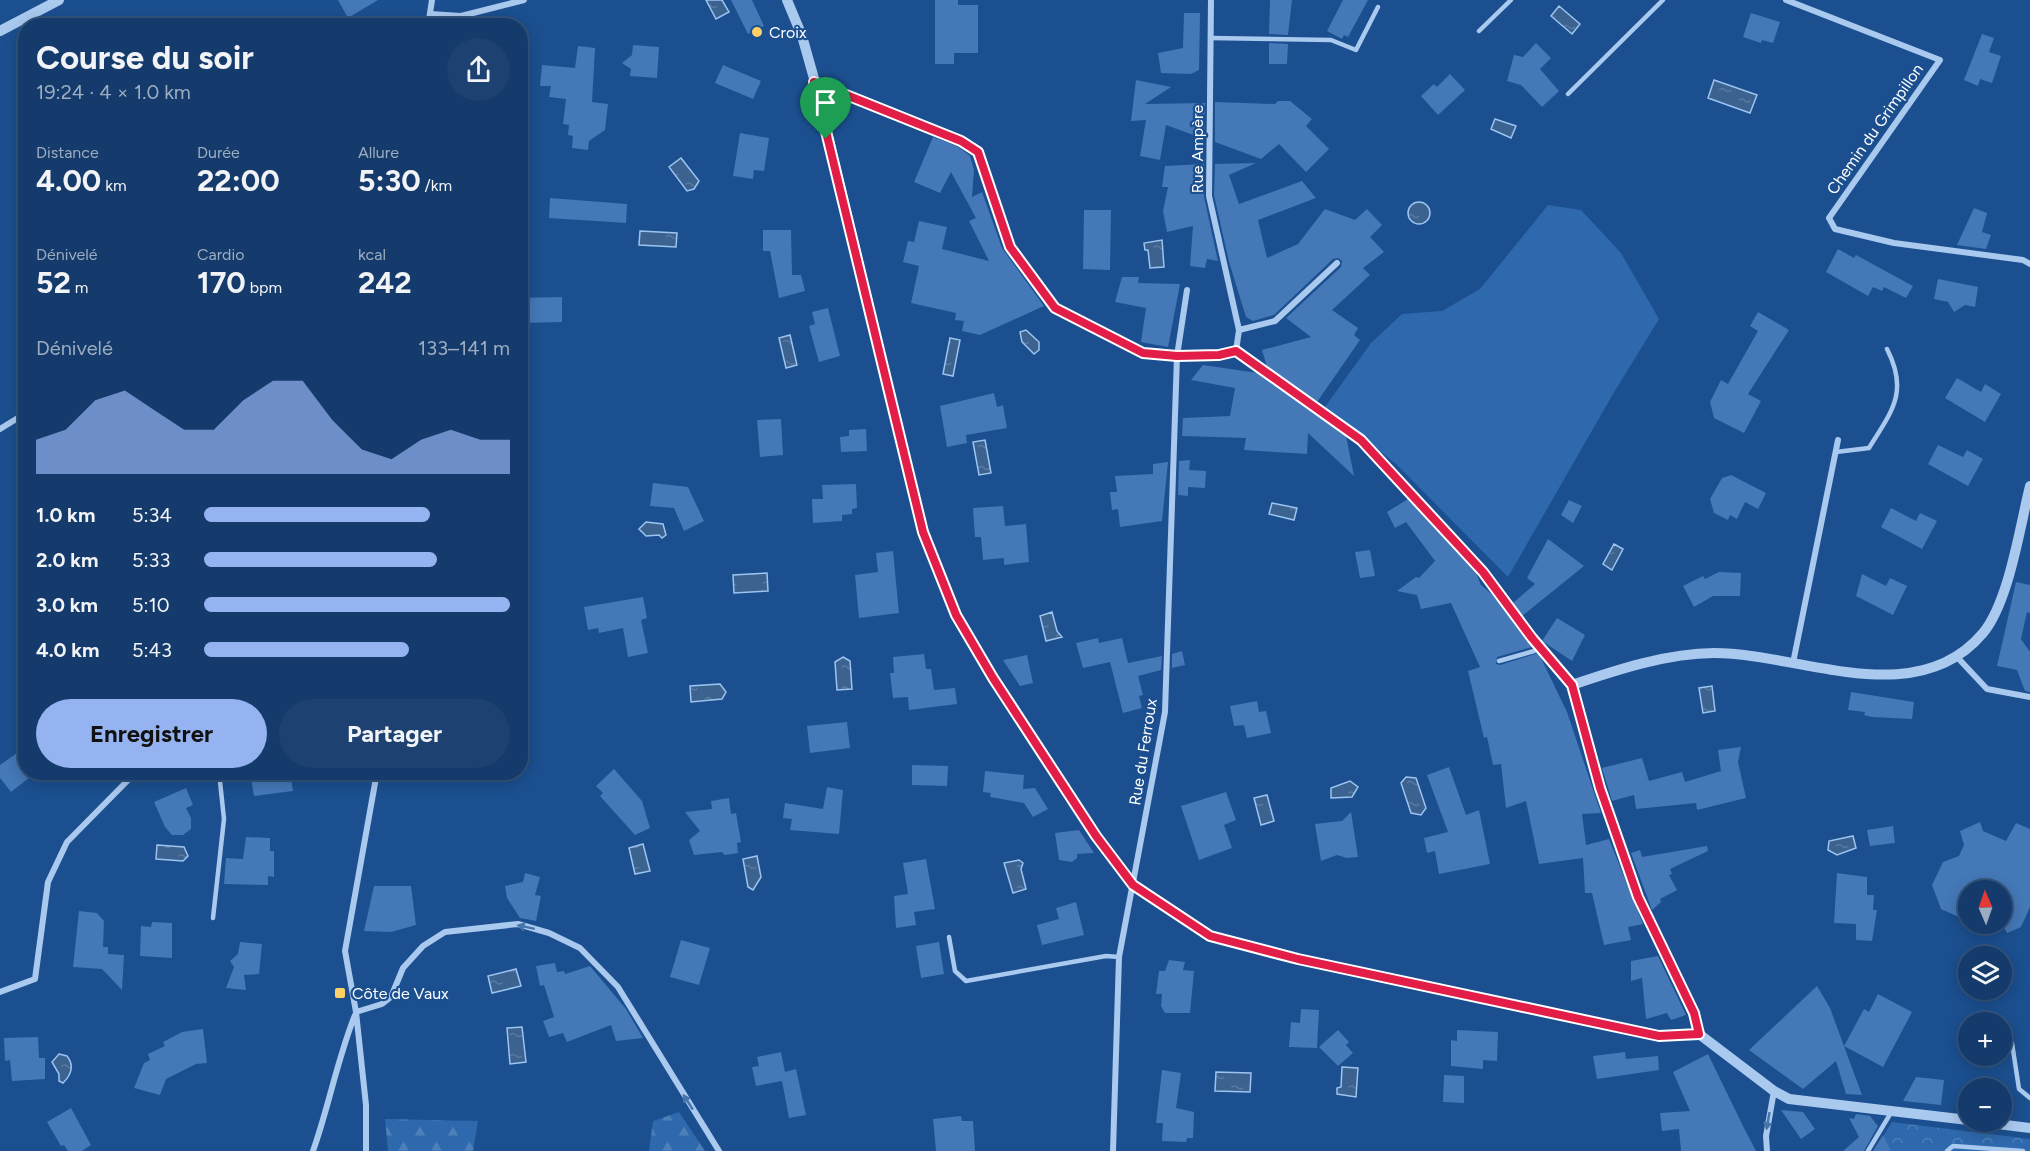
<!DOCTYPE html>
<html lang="fr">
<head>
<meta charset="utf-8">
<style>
  body { margin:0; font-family:Figtree,sans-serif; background:#1d4271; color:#f1f3f6; height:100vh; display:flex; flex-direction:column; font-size:22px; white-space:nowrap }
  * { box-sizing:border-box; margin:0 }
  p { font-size:20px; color:#9dadc1 }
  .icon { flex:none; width:33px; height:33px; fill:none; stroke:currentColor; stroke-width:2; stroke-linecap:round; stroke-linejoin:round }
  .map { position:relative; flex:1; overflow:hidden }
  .side { position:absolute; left:18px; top:18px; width:510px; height:762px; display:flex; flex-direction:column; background:#143b6b; border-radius:24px; box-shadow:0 3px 15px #0003,0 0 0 2px #33557e }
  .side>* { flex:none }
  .needle { width:39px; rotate:358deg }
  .controls { position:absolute; left:1958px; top:880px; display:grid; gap:12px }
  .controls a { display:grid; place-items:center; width:54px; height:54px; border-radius:50%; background:#143b6b; box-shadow:0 3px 15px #0003,0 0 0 2px #33557e; font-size:30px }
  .pin { position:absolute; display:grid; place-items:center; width:51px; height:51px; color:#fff; margin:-62px -26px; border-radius:50% 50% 50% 0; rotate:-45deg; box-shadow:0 0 6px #0007 }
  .pin .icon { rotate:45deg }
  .round { display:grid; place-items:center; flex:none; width:63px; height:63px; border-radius:32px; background:#1d4271 }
  .headline { display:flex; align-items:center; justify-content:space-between; height:102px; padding:0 18px }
  h1 { font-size:33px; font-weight:700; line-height:45px }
  .stats { display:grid; grid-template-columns:repeat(3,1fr); gap:9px; height:102px; padding:6px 18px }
  .stats div { display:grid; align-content:center }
  .stats b { font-size:30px; font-weight:700 }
  .stats small { font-size:16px; font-weight:400 }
  .stats p { font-size:16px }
  .chart { height:168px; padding:12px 18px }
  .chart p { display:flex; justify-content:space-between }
  .chart svg { width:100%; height:108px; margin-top:6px; fill:#95b2f1; opacity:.7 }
  .action { display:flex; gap:12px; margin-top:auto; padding:12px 18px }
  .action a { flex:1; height:69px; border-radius:36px; background:#95b2f1; color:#111; font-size:24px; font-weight:700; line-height:69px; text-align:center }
  .action a+a { background:#1d4271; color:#f1f3f6 }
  ul { padding:0 18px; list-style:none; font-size:20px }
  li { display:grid; grid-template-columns:96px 72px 1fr; align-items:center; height:45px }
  li i { height:15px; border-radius:8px; background:#95b2f1 }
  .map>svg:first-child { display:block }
  .grass { fill:#2e69ad }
  .forest { fill:url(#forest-firs) }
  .park { fill:url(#park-crowns) }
  .water { fill:url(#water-ripples); stroke:#9cc4f0; stroke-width:1.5 }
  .building { fill:#4478b7 }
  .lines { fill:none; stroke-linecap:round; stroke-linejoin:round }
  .service { stroke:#a9c9ee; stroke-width:4.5 }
  .minor { stroke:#a9c9ee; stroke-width:6 }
  .tertiary { stroke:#a9c9ee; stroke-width:10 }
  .oneway { fill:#4674ac }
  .route-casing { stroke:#fff; stroke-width:12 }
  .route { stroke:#e11d48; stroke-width:8 }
  .poi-dot { fill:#ffd166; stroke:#1b4f8f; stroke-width:2 }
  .labels { text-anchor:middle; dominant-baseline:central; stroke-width:4.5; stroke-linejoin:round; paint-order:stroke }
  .poi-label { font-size:16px; fill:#fff; stroke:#1b4f8f; text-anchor:start }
  .street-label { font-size:16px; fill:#fff; stroke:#1b4f8f }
</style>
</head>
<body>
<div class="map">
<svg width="2030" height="1151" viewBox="0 0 2030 1151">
  <defs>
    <pattern id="forest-firs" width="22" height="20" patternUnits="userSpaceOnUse" patternTransform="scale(1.5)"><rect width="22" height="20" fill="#2e69ad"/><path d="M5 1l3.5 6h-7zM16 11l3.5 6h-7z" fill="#4d80b9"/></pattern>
    <pattern id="park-crowns" width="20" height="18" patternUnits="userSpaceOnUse" patternTransform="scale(1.5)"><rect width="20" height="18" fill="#2e69ad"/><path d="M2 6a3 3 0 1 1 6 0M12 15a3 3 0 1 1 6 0" fill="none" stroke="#4d80b9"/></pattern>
    <pattern id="water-ripples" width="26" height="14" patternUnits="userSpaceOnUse" patternTransform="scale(1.5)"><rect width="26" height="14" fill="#3c6290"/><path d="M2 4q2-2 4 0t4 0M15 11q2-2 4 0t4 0" fill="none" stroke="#597aa1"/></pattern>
  </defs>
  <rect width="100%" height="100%" fill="#1b4f8f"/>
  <path class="grass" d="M1548,205L1581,210L1621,253L1659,319L1613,394L1508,577L1397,465L1325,407L1371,343L1402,314L1442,311L1480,289Z"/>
  <path class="forest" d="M679,1112L705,1151H649L653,1121Z
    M385,1119L478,1121L473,1151H388Z"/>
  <path class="park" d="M1892,1122L2030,1139V1151H1874Z"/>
  <path class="water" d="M706,0H722L729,12L716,19Z
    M1559,6L1580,24L1572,34L1551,16Z
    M1714,80L1757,95L1750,113L1708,98Z
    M1495,119L1516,126L1511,138L1491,129Z
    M681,158L699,181L694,189L687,191L669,167Z
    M1408 213a11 11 0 1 1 22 0a11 11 0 1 1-22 0Z
    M640,231L677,233L676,247L639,245Z
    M1162,240L1164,267L1150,268L1148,250H1145L1144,243Z
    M1026,330L1039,342V350L1034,354L1022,342L1020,332Z
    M790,335L797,365L786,368L779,338Z
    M950,338L960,340L953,376L943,374Z
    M985,440L991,473L979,475L973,442Z
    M1272,503L1297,508L1294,520L1269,514Z
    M646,522L663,524L666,535L662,538L659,535L646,536L639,529Z
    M1614,544L1623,549L1612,570L1603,564Z
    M767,573L768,591L734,593L733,575Z
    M1052,612L1057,631L1062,637L1046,641L1040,616Z
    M843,657L850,661L852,689L837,690L835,662Z
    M720,684L726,692L722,699L691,702L690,686Z
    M1712,686L1715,711L1703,713L1699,688Z
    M1406,777L1416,778L1426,808L1421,815L1411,813L1401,783Z
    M1350,781L1358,787L1352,797L1331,798V788Z
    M1267,795L1274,821L1261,825L1254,798Z
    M1853,836L1856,848L1837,855L1828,850L1829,841Z
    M643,844L650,871L635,874L629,848Z
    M157,845L184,847L188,856L183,861L156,859Z
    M757,856L761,877L753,890L748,887L743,859Z
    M1019,860L1023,863L1021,869L1026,889L1013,893L1004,863Z
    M516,969L521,986L492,993L488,976Z
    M522,1027L526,1062L510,1064L507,1028Z
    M59,1054L67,1056C75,1066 71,1075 63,1083L59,1081V1074L52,1062Z
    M1342,1067L1358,1068L1356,1097L1337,1094V1088L1341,1087Z
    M1216,1072L1251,1073L1250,1092L1215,1091Z"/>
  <path class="building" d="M338,0H378L348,18Z
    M731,0H752L764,26L748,34Z
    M935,0H958V5H978V53H954V64H935Z
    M1270,0H1292L1288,35L1269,34Z
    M1343,0H1368L1348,37L1344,35L1342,39L1327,31Z
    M1184,13H1200L1199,70L1191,74L1161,73L1158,53L1183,48Z
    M1751,13L1780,22L1773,43L1762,40L1761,43L1743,37Z
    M1982,34L1994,38L1989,52L2001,56L1992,83L1980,79L1978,86L1964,80Z
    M1269,43L1288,44L1287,64H1269Z
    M1536,43L1551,58L1540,69L1559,91L1542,107L1521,85L1507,81L1514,55L1523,57Z
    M633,45L659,47L657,78L630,76L631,69L622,63L632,55Z
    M578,46L595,48L592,102L608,104L605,130L589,141L588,150L572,148L573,136L568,135L569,125L563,124L566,99L549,97L551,86H540L542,65L575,68Z
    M723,65L761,81L753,99L715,83Z
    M1450,74L1465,90L1438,115L1421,96L1434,84L1437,87Z
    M1136,80L1171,87L1145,104L1205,103L1204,139L1166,125L1160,160L1140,156L1146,120L1131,121Z
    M1278,101H1290L1312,119L1306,126L1329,149L1306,172L1279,144L1261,159L1215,142V102L1275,104Z
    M740,133L769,138L764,171L754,170L753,179L733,176Z
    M933,137L957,146L970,156L974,170L972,197L982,192L1002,248L1044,306L980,335L962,331L964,321L955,320L956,313L911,303L919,266L903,262L908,241L914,242L919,221L947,227L942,249L989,261L969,221L976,218L951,172L940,193L914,182Z
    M1256,163L1229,175L1239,204L1302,181L1316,198L1258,220L1267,258L1298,244L1325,209L1355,220L1367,209L1382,225L1370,237L1384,252L1363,268L1370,275L1332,310L1358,328L1354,335L1360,340L1317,402L1267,367L1262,350L1311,337L1286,318L1341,267L1342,261L1338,258L1333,259L1274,315L1253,321L1246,317L1229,262L1214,195L1215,164Z
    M1204,164V197L1218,261L1207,259L1205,268L1190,266L1193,226L1167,232L1163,211L1168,187H1162L1165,166Z
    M550,198L627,204L626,223L549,218Z
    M1974,208L1987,213L1982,232L1991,235L1986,249L1957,245Z
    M1084,210H1111L1110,270L1083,269Z
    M763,230H791L792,275H801L805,291L779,298L770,251H763Z
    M1838,249L1854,258L1856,255L1913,286L1906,298L1884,287L1882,291L1873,287L1868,296L1826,272Z
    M1122,277H1139L1138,283L1180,284L1168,347L1141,342L1146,308L1115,302Z
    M1938,279L1978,287L1975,307L1965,305L1954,312L1948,302L1934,299Z
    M562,297V322L520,323V298Z
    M828,308L840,356L819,362L809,326L815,324L812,312Z
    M1758,312L1789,330L1748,394L1761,401L1744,433L1714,418L1710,402L1721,380L1728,384L1758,331L1750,326Z
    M1203,365L1258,373L1346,436L1354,476L1308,433L1307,454L1244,450L1246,438L1182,436L1183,418L1230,416L1235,388L1191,380Z
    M1957,378L1981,392L1985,384L2001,394L1985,422L1945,398Z
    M994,393L997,407L1003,405L1007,428L966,435L967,443L947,447L940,406Z
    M781,419L783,455L760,457L757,420Z
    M866,429L867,451L841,452L840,437L849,436V430Z
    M1938,445L1963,457L1967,450L1983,459L1968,486L1928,464Z
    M1190,460L1189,470L1206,471L1205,488L1188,487V496L1178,495L1179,461Z
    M1168,462L1162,521L1120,527L1118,509L1112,510L1110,492H1117L1115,476L1153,474V464Z
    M1731,475L1766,493L1758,509L1745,502L1737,519L1730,515L1728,520L1714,513L1710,499L1722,478Z
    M653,483L688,487L704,521L684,531L674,508L650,506Z
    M856,484L857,508L852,509V514L842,515V521L813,523L812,499H823L822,485Z
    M1408,499L1476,573L1481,585L1494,596L1532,647L1497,657L1496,664L1500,665L1538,653L1540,656L1567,712L1601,813L1582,814L1586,845L1609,839L1643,924L1628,927L1631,940L1604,945L1592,893H1585L1583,858L1539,864L1526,801L1506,808L1501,764L1493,765L1487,737L1484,738L1468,671L1480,667L1451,603L1421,609L1417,595L1397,591L1416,577L1419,578L1435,561L1406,522L1395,528L1387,512Z
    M1569,500L1582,506L1573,523L1561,515Z
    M1003,506L1005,526L1026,524L1029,562L1004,565V558L983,560L981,537H975L973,508Z
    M1891,508L1916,521L1920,513L1937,521L1922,549L1881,527Z
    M1548,539L1584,566L1522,616L1513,603L1535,584L1527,578Z
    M1370,550L1375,576L1360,578L1355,552Z
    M893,551L899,613L859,618L855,575L878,572L876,553Z
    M1719,572L1741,573L1740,596H1713L1694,607L1683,586L1703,576L1705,579Z
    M1862,574L1886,586L1890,578L1907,586L1893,615L1856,596Z
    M2016,582L2030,585V613L2027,612L2021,639L2030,652V692L2025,691L2017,670L1997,666Z
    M643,597L647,618L641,620L648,653L628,657L623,628L599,633L598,628L588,630L584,607Z
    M1557,618L1585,635L1572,661L1542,641Z
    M1098,638L1099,643L1122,638L1128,663L1162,656L1161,670L1138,676L1143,695L1139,696L1142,708L1123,713L1110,662L1083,668L1076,643Z
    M1182,651L1185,665L1172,668V654Z
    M924,654L926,669H931L934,690L955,688L957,704L909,710L908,697L893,698L890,673H894L893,657Z
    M1027,655L1033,683L1020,686L1003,660Z
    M1851,692L1914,702L1912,719L1872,717L1864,715L1865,712L1848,710Z
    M1257,701L1259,712L1266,711L1271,733L1247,738L1244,725L1234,726L1230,706Z
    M847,722L850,748L810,753L807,726Z
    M1741,747L1738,762L1746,798L1697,810L1696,803L1636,809L1634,795L1612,801L1602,768L1642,758L1649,781L1682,772L1685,782L1721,771L1718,750Z
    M17,753L26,763V772L34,774L11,792L0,778V765Z
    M912,765L948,766L947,786L912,785Z
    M1449,767L1466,815L1479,810L1490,864L1439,874L1435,851L1427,853L1424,838L1448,832L1427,775Z
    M614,769L642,801L650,828L635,835L600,796L603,793L596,786Z
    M985,771L1024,775L1023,789L1035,788L1048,809L1033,817L1024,803L990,797L991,793L983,792Z
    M265,772H290L293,791L254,796L251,778L265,776Z
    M827,787L843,790L839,834L790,830L792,819L783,818L785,803L823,809Z
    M186,788L193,805L186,808L191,818V829L183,835H172L165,827L154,802Z
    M1226,792L1236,820L1224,825L1232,848L1199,860L1181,806Z
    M729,798L731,814L736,813L741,842L737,843L738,853L725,855L722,852L694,855L689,840L700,831L685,812L712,809L711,801Z
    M1351,812L1358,857L1347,858L1337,855L1321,861L1315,824L1342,821Z
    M1980,822L1983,831L2006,841L2016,823L2030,829V907L2021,927L2007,933L2001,922V891H1968V921L1941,909L1932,885L1943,862L1959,856L1964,845L1960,831Z
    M1893,826L1895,843L1870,846L1867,830Z
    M1079,830L1094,853L1077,854V858L1072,862L1059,860L1055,833Z
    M246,837L270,838V851H274V877L268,876V885L224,884L226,858L243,859Z
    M1707,846L1708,851L1670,869L1672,874L1669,875L1677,890L1660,899L1661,902L1652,910L1631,853L1640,850L1642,857Z
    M926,859L935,909L914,912L916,925L896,928L894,896L908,894L903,863Z
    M525,873L540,877L535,895L541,896L536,921L520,918L507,898L505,886L523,882Z
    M1837,873L1867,877V895H1874L1873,910H1877L1872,941L1856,940V924L1834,923Z
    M374,886H411L416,925L391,932L364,931Z
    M1076,902L1084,935L1042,945L1037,925L1059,919L1056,908Z
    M79,911L97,913L104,921L103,947H108V954L124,955L122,990L102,969L73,967Z
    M152,922L172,923V958L140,956L141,926L151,927Z
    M681,940L710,948L699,985L670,977Z
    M240,942L262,944L259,974L244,975L246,990L226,988L234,967L230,961L238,954Z
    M939,942L944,974L921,978L916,946Z
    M1658,956L1677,996L1686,1015L1671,1020L1667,1013L1646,1019L1642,978L1631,981V961Z
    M1169,960L1185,962L1183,970L1194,971L1190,1013H1165L1161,1006L1162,994H1156L1159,971H1165Z
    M555,963L557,972L564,971L565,974L590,966L626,1009L643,1038L616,1041L611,1025L567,1042L563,1033L549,1037L543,1021L554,1017L544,985L540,986L536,966Z
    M1817,986L1830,1008L1862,1095L1846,1094L1836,1061L1803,1089L1749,1050Z
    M1878,994L1912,1012L1883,1067L1844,1046L1864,1009L1869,1012Z
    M1301,1009L1319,1010L1317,1048L1289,1047L1291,1022L1300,1023Z
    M203,1029L207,1063L196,1064L166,1079L160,1095L134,1088L144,1063L150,1060L148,1054L165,1046L163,1042L182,1032Z
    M1338,1030L1349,1042L1346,1045L1353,1053L1338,1066L1319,1047Z
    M1457,1030L1498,1032L1497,1061L1483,1060V1069L1451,1066V1040L1457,1041Z
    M38,1037L39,1058H45V1079L12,1081L10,1060L5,1061L4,1038Z
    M781,1052L785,1072L796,1069L806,1115L789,1118L782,1081L756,1086L752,1067L759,1066L757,1057Z
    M1625,1052L1626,1059L1658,1056L1659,1070L1597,1079L1593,1056Z
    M1708,1054L1744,1128L1756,1151H1681L1679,1129L1662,1131L1660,1113L1690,1111L1673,1072Z
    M1162,1070L1181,1073L1176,1108L1194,1112L1193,1138H1187L1186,1142L1162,1141L1163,1123H1156Z
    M1444,1075L1464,1076V1103L1443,1102Z
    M1916,1077L1944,1080L1941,1105L1903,1101Z
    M71,1108L91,1145L82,1151H68L64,1145L61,1146L47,1122Z
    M1781,1110L1803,1112L1815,1129L1801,1139Z
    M1856,1114L1870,1116L1878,1126L1864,1151H1843L1859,1137L1849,1118L1854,1119Z
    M961,1116L962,1121H973L975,1151H936L933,1119Z
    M1883,1135L1891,1151H1873Z"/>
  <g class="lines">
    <path class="service" d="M1479,31L1511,0
      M1211,38L1331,40L1356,50L1378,7
      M1568,94L1663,0
      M1836,452L1869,448C1892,411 1909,392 1887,349
      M1499,661L1534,651L1540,646
      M213,918L224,819L219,772
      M949,937L955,971L966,981L1106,956L1119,957
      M2012,1043L2019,1089L2030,1098
      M1868,1151L1892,1111
      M1947,1151L1953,1146L2023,1151"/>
    <path class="minor" d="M1211,0L1209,196L1239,330L1236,351
      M1786,0L1940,60L1829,218L1835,229L1894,243L2023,260L2030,264
      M430,14L461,16L524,0
      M428,26L432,0
      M815,82L961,141L978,152L1010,247L1055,307L1143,353L1219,355L1236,351
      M1239,330L1275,321L1337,263
      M1236,351L1361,440L1483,572L1532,638L1572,685
      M0,429L26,413
      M1957,657L1987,689L2030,697
      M1793,663L1838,440
      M0,992L35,979L48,882L67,842L136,772
      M356,1012L382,1004L391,997L403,968L423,946L445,932L518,924L549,933L580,948L618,987L719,1151
      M313,1151C329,1106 337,1060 355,1015
      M366,1151V1105L356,1012L345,951L377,772
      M1113,1151L1119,957L1165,712L1177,356L1187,290
      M1767,1151L1766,1136L1774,1091"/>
    <path class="tertiary" d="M787,0L802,36L815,82L923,532L956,615L993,678L1096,836L1133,885L1211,936L1298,959L1659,1036L1699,1034
      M0,31L59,0
      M1699,1034L1693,1013L1638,897L1600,788L1572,685C1616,670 1668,653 1714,653C1799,653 1916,713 1983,633C2009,602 2020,526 2030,486
      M1699,1034L1774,1091L1789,1099L1968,1120
      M1982,1122L2030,1128"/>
  </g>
  <defs><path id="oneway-solid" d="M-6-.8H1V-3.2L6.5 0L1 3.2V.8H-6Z" transform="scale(1.5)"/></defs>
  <g class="oneway">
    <use href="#oneway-solid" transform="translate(526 927) rotate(-168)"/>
    <use href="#oneway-solid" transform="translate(688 1102) rotate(-123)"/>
    <use href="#oneway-solid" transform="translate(1768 1121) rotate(100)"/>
  </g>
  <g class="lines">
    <defs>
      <path id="route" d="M814,82L961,141L978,152L1010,247L1055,308L1143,353L1177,356L1219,355L1236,351L1361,440L1483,572L1532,638L1572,685L1600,788L1638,897L1694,1013L1699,1034L1659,1036L1298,959L1210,936L1133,885L1096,836L993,678L956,615L923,532Z"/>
    </defs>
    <use href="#route" class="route-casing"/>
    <use href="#route" class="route"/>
  </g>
  <g class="poi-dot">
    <circle cx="757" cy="32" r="6"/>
    <rect x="334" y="987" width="12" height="12" rx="3"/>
  </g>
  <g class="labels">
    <g class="poi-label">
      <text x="769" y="32">Croix</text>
      <text x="352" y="993">Côte de Vaux</text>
    </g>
    <g class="street-label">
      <text transform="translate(1875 129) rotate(-55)">Chemin du Grimpillon</text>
      <text transform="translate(1197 149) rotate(-90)">Rue Ampère</text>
      <text transform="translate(1143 752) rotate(-81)">Rue du Ferroux</text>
    </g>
  </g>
</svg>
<div class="controls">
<a><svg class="needle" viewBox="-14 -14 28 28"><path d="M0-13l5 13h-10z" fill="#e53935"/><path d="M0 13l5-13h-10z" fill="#9dadc1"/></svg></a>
<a><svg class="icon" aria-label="layers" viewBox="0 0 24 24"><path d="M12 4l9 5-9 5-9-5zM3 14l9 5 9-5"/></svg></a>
<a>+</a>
<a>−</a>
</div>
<div class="pin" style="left:826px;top:139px;background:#1e9e55"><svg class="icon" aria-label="arrive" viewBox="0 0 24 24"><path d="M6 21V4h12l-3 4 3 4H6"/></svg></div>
<section class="side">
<div class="headline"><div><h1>Course du soir</h1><p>19:24 · 4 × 1.0 km</p></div><a class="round"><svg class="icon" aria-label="share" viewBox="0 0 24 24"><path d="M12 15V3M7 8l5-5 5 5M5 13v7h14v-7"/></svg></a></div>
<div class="stats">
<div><p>Distance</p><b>4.00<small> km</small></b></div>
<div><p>Durée</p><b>22:00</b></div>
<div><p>Allure</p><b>5:30<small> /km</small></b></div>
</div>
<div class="stats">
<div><p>Dénivelé</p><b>52<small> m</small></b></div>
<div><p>Cardio</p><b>170<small> bpm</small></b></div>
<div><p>kcal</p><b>242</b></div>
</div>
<div class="chart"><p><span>Dénivelé</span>133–141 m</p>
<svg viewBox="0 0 160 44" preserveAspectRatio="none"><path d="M0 44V30L10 26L20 14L30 10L40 18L50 26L60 26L70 14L80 6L90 6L100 22L110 34L120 38L130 30L140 26L150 30L160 30V44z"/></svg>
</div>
<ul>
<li><b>1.0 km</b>5:34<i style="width:74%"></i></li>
<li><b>2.0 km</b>5:33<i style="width:76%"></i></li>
<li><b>3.0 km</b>5:10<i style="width:100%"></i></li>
<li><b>4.0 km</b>5:43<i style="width:67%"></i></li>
</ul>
<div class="action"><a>Enregistrer</a><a>Partager</a></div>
</section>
</div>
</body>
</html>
